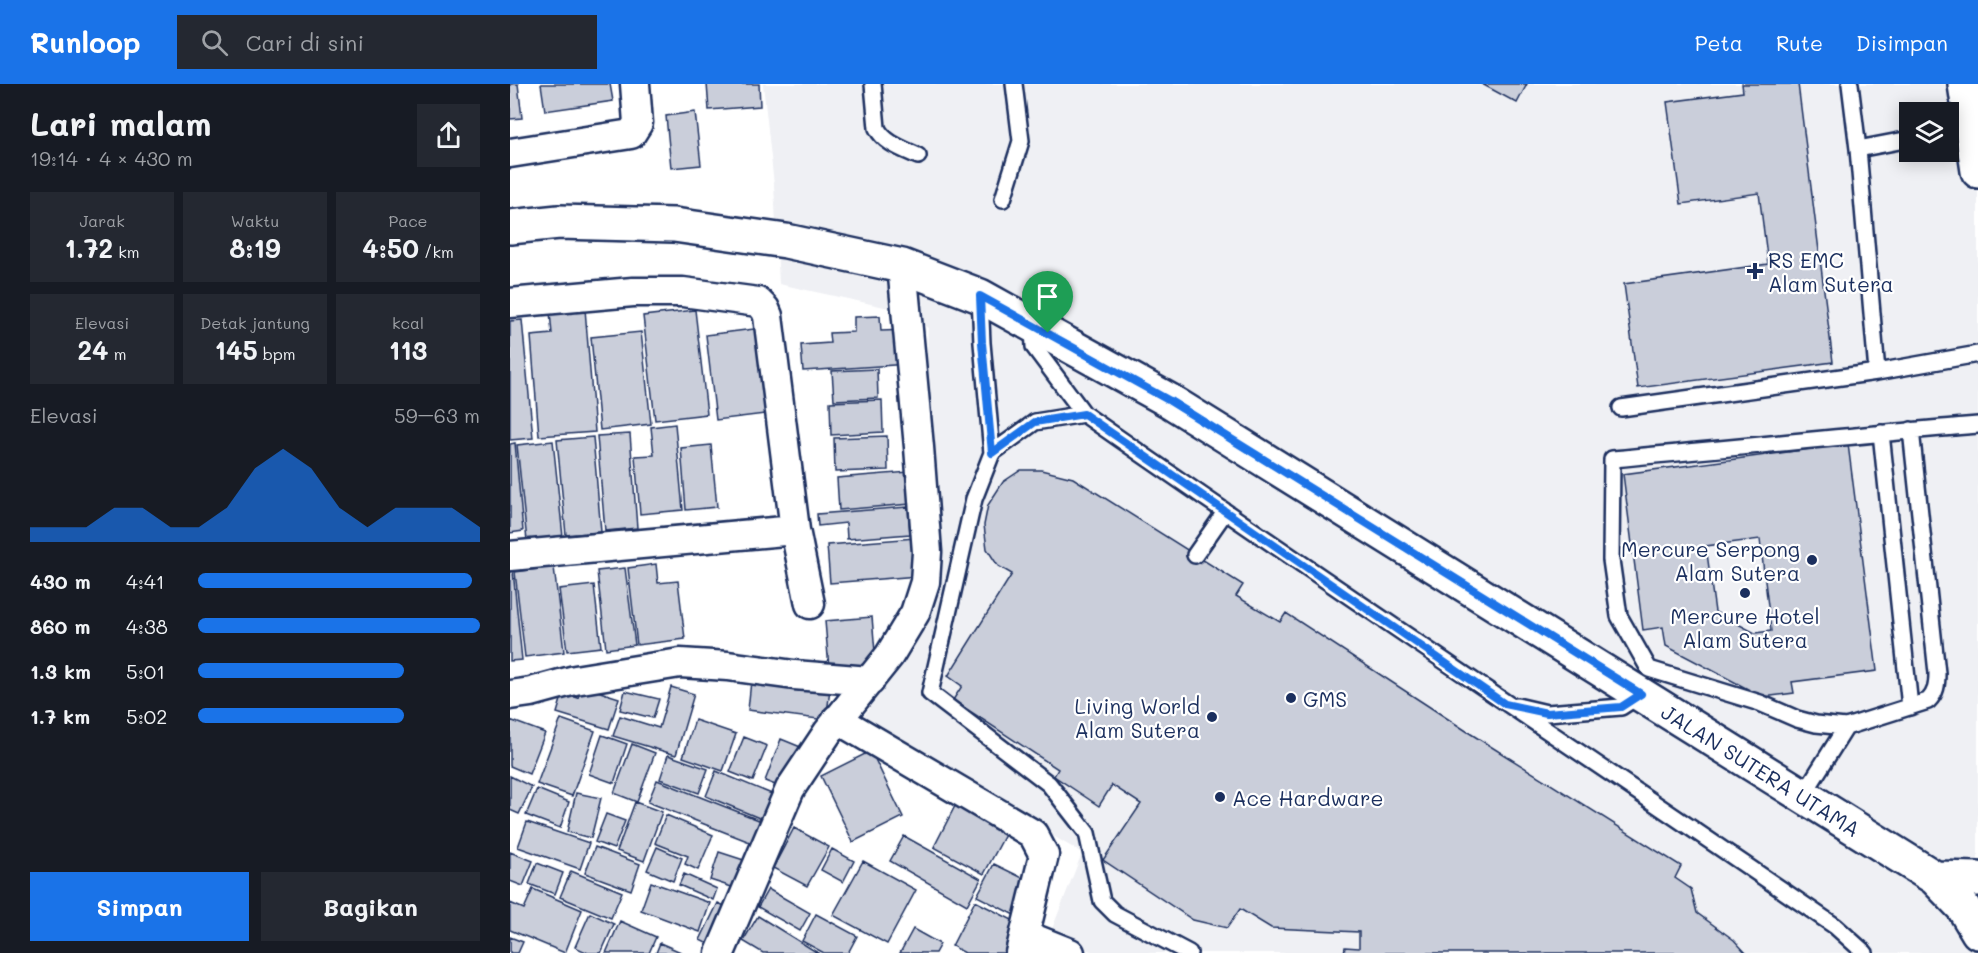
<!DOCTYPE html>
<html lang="id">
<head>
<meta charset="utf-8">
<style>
  body { margin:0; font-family:Mali,sans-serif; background:#242831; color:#f1f3f6; height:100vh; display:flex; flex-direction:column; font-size:22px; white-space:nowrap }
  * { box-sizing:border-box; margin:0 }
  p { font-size:20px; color:#9ea1a6 }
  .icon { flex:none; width:33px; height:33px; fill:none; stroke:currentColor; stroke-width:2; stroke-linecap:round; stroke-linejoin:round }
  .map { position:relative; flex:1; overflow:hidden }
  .details { display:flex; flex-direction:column; background:#171b24; width:510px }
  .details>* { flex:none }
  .buttons { position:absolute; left:1389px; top:18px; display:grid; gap:12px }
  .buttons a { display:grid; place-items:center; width:60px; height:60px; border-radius:0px; background:#171b24; box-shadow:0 3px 15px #0003; font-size:30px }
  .pin { position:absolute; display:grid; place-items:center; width:51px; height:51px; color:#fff; margin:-62px -26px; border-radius:50% 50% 50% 0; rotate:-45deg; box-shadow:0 0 6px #0007 }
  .pin .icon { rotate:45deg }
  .round { display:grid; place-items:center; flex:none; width:63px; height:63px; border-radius:0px; background:#242831 }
  .head { display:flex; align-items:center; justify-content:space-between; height:102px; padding:0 30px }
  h1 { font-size:33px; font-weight:700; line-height:45px }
  .figures { display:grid; grid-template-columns:repeat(3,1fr); gap:9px; height:102px; padding:6px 30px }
  .figures div { display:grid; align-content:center; border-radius:0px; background:#242831; text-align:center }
  .figures b { font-size:26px; font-weight:700 }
  .figures small { font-size:16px; font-weight:400 }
  .figures p { font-size:16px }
  .chart { height:168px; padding:12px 30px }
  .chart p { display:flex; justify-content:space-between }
  .chart svg { width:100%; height:108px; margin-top:6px; fill:#1a73e8; opacity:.7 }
  .button { display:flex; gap:12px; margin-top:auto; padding:12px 30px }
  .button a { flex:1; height:69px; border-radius:0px; background:#1a73e8; color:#fff; font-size:24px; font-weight:700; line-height:69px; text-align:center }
  .button a+a { background:#242831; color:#f1f3f6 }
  ul { padding:0 30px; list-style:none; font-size:20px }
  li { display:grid; grid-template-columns:96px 72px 1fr; align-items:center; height:45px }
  li i { height:15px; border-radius:8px; background:#1a73e8 }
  header { display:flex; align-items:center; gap:36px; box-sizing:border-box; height:84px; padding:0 30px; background:#1a73e8; color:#fff }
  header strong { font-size:28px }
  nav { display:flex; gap:33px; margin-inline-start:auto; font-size:21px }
  .search { width:420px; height:54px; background:#242831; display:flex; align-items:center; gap:15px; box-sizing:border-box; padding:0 21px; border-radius:0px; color:#9ea1a6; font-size:22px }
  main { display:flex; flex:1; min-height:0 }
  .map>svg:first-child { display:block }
  .built { fill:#eff0f4; fill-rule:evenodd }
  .building { fill:#caceda; stroke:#1b2f5e; stroke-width:1.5; fill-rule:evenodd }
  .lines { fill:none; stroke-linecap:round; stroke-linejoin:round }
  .service-casing { stroke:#1b2f5e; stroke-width:20 }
  .minor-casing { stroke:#1b2f5e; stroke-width:33 }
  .tertiary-casing { stroke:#1b2f5e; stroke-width:38 }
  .secondary-casing { stroke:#1b2f5e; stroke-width:38 }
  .service { stroke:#fff; stroke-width:15 }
  .minor { stroke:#fff; stroke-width:28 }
  .tertiary { stroke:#fff; stroke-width:33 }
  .secondary { stroke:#fff; stroke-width:33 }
  .route-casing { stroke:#fff; stroke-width:12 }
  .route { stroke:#1a73e8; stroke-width:8 }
  .poi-dot { fill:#1b2f5e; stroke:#fff; stroke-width:2 }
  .labels { text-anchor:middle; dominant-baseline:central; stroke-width:4.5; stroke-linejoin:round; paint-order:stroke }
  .poi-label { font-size:21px; fill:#1b2f5e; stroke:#fff; text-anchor:start }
  .street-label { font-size:21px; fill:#1b2f5e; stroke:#fff }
</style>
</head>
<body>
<header>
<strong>Runloop</strong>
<div class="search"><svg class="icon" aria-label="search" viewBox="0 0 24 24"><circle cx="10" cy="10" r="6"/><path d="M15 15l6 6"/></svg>Cari di sini</div>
<nav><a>Peta</a><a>Rute</a><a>Disimpan</a></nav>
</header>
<main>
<section class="details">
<div class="head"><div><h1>Lari malam</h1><p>19:14 · 4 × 430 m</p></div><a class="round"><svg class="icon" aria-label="share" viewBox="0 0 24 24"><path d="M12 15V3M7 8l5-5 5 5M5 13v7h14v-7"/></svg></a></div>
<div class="figures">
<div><p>Jarak</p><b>1.72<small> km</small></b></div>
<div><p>Waktu</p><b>8:19</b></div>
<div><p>Pace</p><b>4:50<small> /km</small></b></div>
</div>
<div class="figures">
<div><p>Elevasi</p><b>24<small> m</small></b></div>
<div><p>Detak jantung</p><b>145<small> bpm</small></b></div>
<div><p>kcal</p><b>113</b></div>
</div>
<div class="chart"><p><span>Elevasi</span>59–63 m</p>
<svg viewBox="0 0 160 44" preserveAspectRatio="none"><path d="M0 44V38L10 38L20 38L30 30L40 30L50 38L60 38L70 30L80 14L90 6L100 14L110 30L120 38L130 30L140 30L150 30L160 38V44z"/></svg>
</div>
<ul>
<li><b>430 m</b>4:41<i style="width:97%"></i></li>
<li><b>860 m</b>4:38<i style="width:100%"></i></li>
<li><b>1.3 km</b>5:01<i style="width:73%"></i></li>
<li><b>1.7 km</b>5:02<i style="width:73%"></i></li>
</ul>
<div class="button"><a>Simpan</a><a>Bagikan</a></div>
</section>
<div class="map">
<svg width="1468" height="869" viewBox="0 0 1468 869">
  <rect width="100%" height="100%" fill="#fff"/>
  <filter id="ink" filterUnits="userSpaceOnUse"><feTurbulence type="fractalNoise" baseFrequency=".0167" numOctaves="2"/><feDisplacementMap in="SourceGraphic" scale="12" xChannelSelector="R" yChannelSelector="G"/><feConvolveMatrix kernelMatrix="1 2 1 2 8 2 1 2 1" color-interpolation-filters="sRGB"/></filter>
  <g filter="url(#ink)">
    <path class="built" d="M253,0H1468V869H585L540,850L572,769L350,638L399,565L415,332L418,244L393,227L269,200L264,101ZM1400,28H1438V68H1400Z"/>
    <path class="building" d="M0,0H8L12,34L0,35Z
      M31,0H100L103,17L35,27Z
      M197,0H249L250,22L199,26Z
      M972,0H1017L1007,19Z
      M1232,0H1288L1323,278L1128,304L1114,200L1258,180L1249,109L1171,120L1157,18L1233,8Z
      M185,28L191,81L161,84L156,32Z
      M75,225L85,348L29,352L21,252L42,250L40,228Z
      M185,226L197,330L145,336L133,232Z
      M370,232L371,247L397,246L399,280L293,287L291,261L320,259L319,249L344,248V233Z
      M12,236L23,354L0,356V237Z
      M252,244L263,329L206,336L196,251Z
      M131,248L141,340L90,346L81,253Z
      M367,285L368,314L324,316L322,287Z
      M372,316L373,348L321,351L320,318Z
      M165,340L173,426L130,430L125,372L144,371L141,343Z
      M120,350L127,444L95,447L87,352Z
      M377,352L378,386L325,388L324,354Z
      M83,353L91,448L56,451L47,356Z
      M43,357L53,453L17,457L7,361Z
      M5,359L13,447L0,449V360Z
      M1338,360L1367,587L1282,598L1284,609L1253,613L1156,562L1153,543L1133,546L1113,390ZM1250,455L1261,547L1245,549L1205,528L1196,462Z
      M201,361L207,423L176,426L171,364Z
      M511,386H531L563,394L733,501L726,512L770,538L776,529L961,650L1171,782L1165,794L1181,805L1187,829L1224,856L1236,869H834L835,863L849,864V848L761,844L730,825L717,844L683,836L593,776L631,720L602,701L589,722L544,692L548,685L443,616L452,602L438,592L502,490L488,482L477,465L474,441L478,421L493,398Z
      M399,388L401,420L329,426L327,394Z
      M398,423L400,450L337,455L336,439L308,442L307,430Z
      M405,454L408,492L320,499L317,461Z
      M146,480L148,499L168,497L175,555L127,561L118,484Z
      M44,483L54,568L15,573L5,488Z
      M115,484L125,561L96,565L87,487Z
      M0,487H3L12,576L0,577Z
      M84,501L91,563L57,567L49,505Z
      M362,533L366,580L319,584L315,537Z
      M241,597L320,606L316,636L238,626Z
      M71,602L109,614L99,645L47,629L53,609L68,614Z
      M161,603L184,610L166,671L103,652L110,632L149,644Z
      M115,607L149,615L143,634L110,626Z
      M51,635L85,647L62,712L27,700Z
      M0,636L35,649L19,690L0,682Z
      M185,636L226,650L213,687L173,673Z
      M92,651L117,660L104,699L79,690Z
      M234,653L257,662L243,697L220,688Z
      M271,655L293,664L278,706L255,697Z
      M122,660L145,669L127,718L104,709Z
      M361,667L393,733L343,758L311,692Z
      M158,671L198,685L189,709L150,695Z
      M206,687L269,713L259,738L196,712Z
      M0,692L22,703L9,730L0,726Z
      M147,696L259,740L250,762L138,718Z
      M27,705L59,718L50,744L16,731Z
      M66,709L91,714L81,754L57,748Z
      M125,718L152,728L134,777L107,767Z
      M446,720L497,747L474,790L424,763Z
      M96,730L115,737L104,765L85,758Z
      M156,731L203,751L188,786L175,780L178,772L145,759Z
      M17,738L79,759L70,785L8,763Z
      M284,744L319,763L297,802L263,784Z
      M394,752L471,795L457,821L380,777Z
      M85,763L130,780L121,806L75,789Z
      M147,763L172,774L163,797L137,786Z
      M322,765L344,777L333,798L311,786Z
      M0,768L23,777L13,802L0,797Z
      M209,768L243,779L234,807L200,796Z
      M353,777L406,806L377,860L323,831Z
      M27,779L53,789L45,810L19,800Z
      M484,780L525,800L508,833L467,812Z
      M61,787L112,808L101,834L50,813Z
      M174,790L207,805L203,816L169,801Z
      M141,798L200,819L190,848L131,826Z
      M23,805L72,826L55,869L0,846V819L14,825Z
      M258,805L300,829L290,847L248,823Z
      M465,817L514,842L500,869H455L442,862Z
      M208,819L226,827L208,865L190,856Z
      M80,829L104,840L91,869H78L65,863Z
      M306,830L347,852L338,869H314L292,857Z
      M248,832L308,869H253L233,857Z
      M110,837L146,853L139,869H96Z
      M403,845L430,860L425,869H390Z
      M0,853L13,858L8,869H0Z
      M150,859L173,869H146Z"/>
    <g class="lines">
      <defs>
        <path id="service" d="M363,0L367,44C374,59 393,65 408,72
          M1340,0L1348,65L1367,288
          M1438,41L1459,25
          M1348,65L1400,55
          M493,115L511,57L504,0
          M470,212L472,259L482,369
          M523,243L524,263L574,330C822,503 1075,671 1325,842L1355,869
          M1111,324L1367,288L1468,270
          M574,330L525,338L482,369L464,415L420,609L539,700L577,749L592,817L605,830L679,869
          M1401,346L1427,589C1427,601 1426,609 1418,617L1336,643L1306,640L1287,635L1250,619L1139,585L1109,532L1101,476L1102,375C1224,364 1346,351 1468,341
          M1371,349L1400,623
          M685,471L715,428
          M1007,622L1037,629L1111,623L1131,610
          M1292,713L1336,643"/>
        <path id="minor" d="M0,69L121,50L128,39L125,0
          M0,219L123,208H173L248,218L255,225L258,232L285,446L300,520
          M0,472L285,446
          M0,611L21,608L65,596L170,579L218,582L284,591L360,597
          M327,635L523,750L534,771L510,869
          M515,851L560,869
          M210,869L280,705L318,648L379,572L405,529L415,498L417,468L409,363L392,182"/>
        <path id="tertiary" d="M0,143L49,138L164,141L276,157L392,182L470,212L660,317L1425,794L1453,823L1468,848
          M1425,794L1468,795"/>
        <path id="secondary" d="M1455,0L1468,87"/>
      </defs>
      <use href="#service" class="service-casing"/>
      <use href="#minor" class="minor-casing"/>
      <use href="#tertiary" class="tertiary-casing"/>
      <use href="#secondary" class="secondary-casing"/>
      <use href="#service" class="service"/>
      <use href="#minor" class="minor"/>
      <use href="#tertiary" class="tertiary"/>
      <use href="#secondary" class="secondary"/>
    </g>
  </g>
  <g class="lines" filter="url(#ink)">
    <defs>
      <path id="route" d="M470,212L660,317L1131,610L1111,623L1037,629L995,620L574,330L525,338L482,369L472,259Z"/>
    </defs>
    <use href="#route" class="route-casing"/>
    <use href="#route" class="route"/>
  </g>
  <g class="poi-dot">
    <path d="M1242 178h6v6h6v6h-6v6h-6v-6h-6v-6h6z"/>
    <circle cx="1302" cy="476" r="6"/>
    <circle cx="1235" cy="509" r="6"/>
    <circle cx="781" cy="614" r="6"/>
    <circle cx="702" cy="633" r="6"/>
    <circle cx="710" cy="713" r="6"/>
  </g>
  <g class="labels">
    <g class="poi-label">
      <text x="1258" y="175">RS EMC<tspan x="1258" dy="24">Alam Sutera</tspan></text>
      <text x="1290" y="464" text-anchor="end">Mercure Serpong<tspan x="1290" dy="24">Alam Sutera</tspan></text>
      <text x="1235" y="531" text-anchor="middle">Mercure Hotel<tspan x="1235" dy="24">Alam Sutera</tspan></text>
      <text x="793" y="614">GMS</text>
      <text x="690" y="621" text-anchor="end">Living World<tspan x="690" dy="24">Alam Sutera</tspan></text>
      <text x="722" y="713">Ace Hardware</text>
    </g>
    <g class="street-label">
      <text transform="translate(1251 686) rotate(32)">JALAN SUTERA UTAMA</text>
    </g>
  </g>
</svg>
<div class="buttons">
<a><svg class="icon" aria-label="layers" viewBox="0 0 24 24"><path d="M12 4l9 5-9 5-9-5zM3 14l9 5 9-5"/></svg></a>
</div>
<div class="pin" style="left:538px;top:249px;background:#1e9e55"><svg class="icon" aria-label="arrive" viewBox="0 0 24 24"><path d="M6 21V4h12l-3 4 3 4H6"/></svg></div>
</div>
</main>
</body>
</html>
